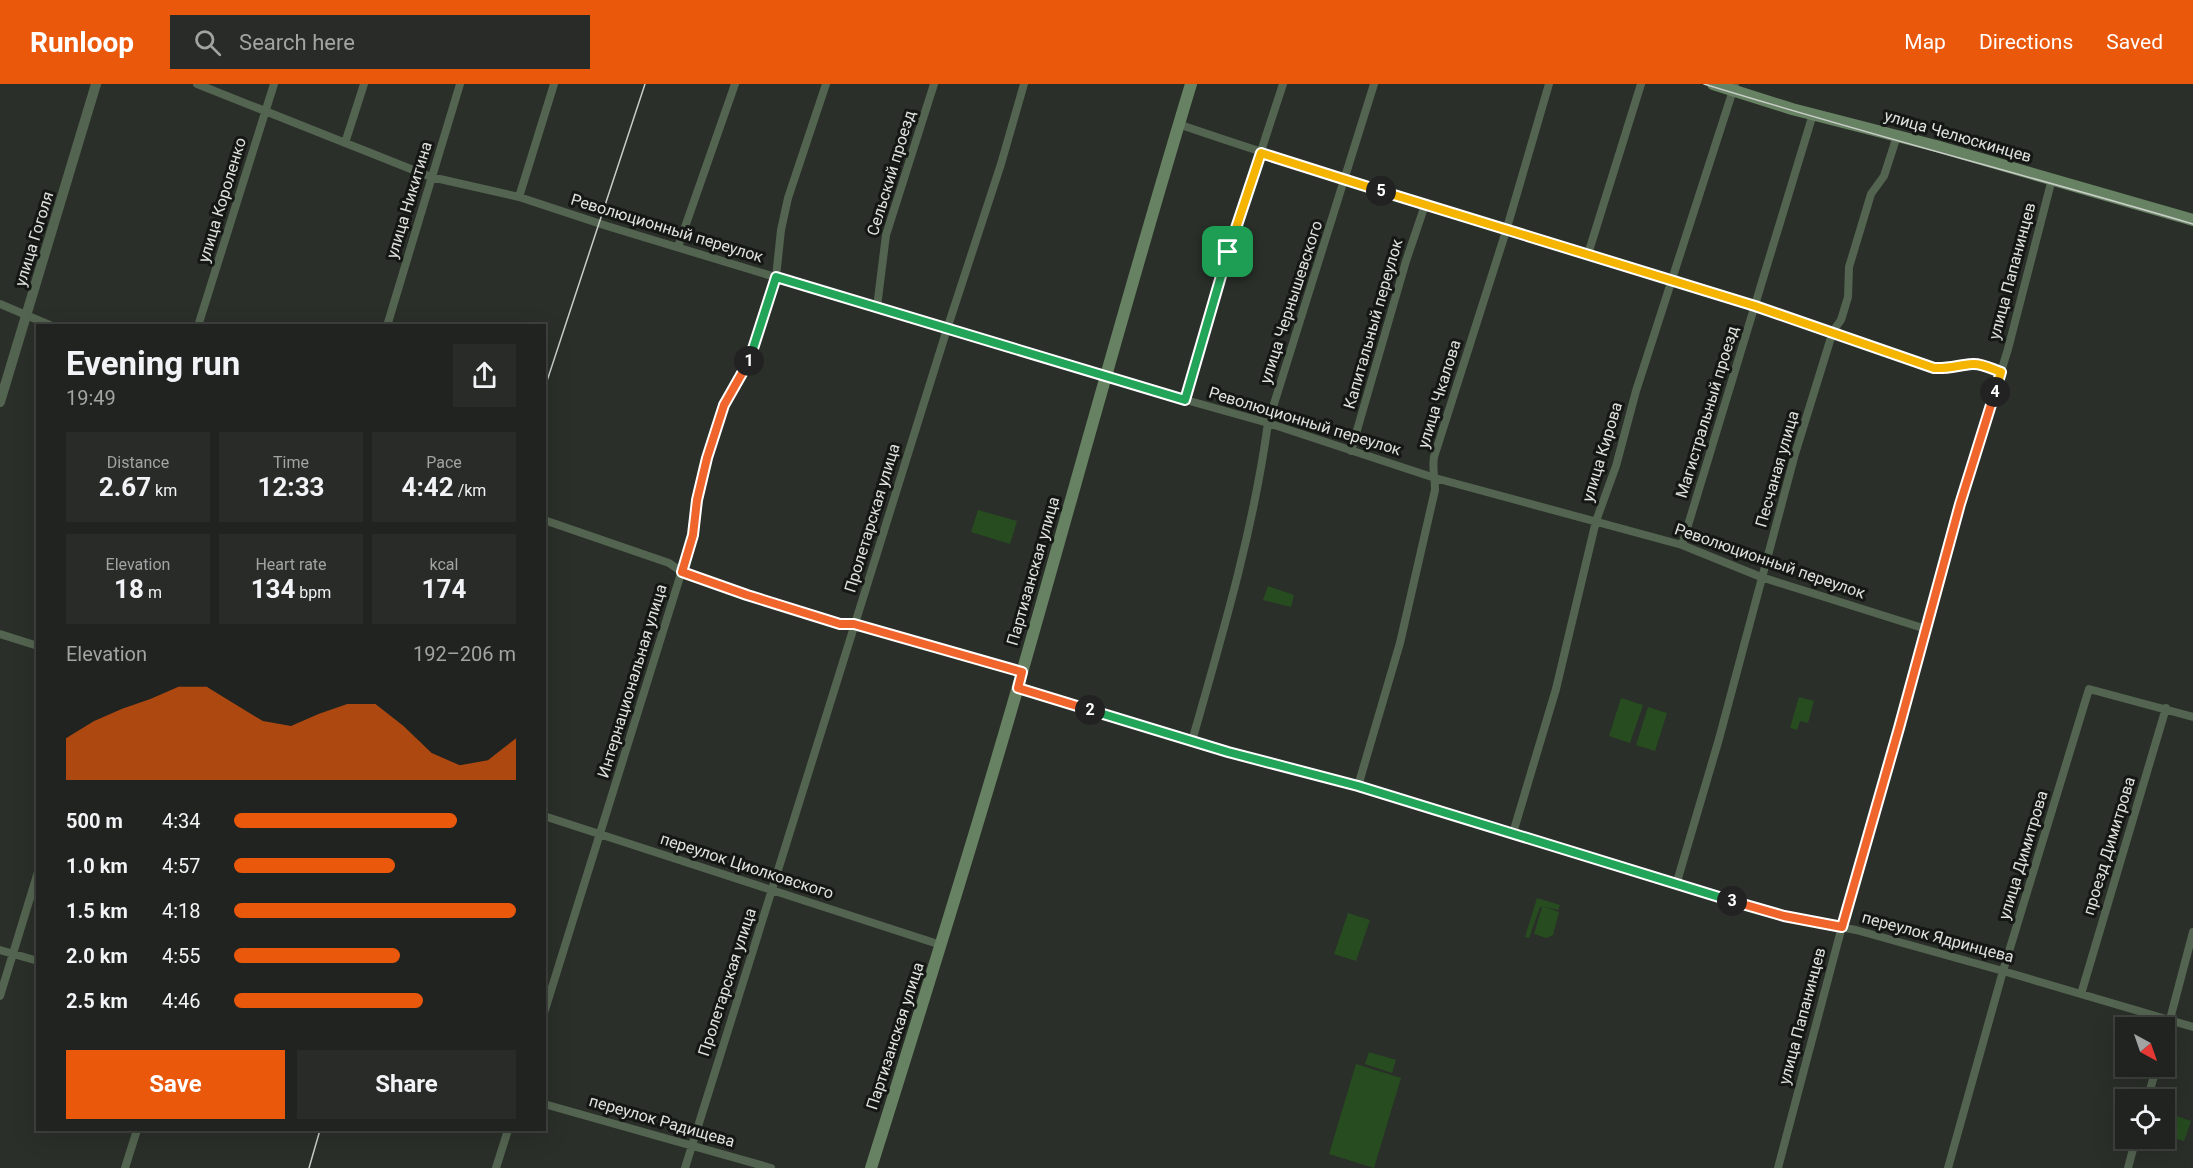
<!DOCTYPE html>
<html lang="en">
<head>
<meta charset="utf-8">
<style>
  body { margin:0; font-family:Roboto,sans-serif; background:#282b28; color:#f1f3f6; height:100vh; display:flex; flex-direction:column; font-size:22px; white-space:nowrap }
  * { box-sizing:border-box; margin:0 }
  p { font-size:20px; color:#a2a4a4 }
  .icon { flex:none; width:33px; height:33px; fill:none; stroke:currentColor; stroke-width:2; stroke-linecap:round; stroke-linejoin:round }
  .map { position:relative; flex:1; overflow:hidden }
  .panel { position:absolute; left:36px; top:240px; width:510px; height:807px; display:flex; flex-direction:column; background:#20231f; border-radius:0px; box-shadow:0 6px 24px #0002,0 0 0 2px #3d403d }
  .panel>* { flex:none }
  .needle { width:39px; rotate:140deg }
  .fabs { position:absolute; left:2115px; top:933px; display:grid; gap:12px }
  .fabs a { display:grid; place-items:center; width:60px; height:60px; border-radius:0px; background:#20231f; box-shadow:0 6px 24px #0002,0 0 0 2px #3d403d; font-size:30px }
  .pin { position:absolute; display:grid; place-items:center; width:51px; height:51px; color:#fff; margin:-26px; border-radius:12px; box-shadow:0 3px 9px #0006 }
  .km { position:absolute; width:30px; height:30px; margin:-15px; border-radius:50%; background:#222; color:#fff; font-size:16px; line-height:30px; text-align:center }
  .round { display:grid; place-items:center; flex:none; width:63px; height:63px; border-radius:0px; background:#282b28 }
  .head { display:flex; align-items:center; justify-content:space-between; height:102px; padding:0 30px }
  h1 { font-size:33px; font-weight:700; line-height:45px }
  .metrics { display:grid; grid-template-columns:repeat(3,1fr); gap:9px; height:102px; padding:6px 30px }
  .metrics div { display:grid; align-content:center; border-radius:0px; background:#282b28; text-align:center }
  .metrics b { font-size:26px; font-weight:700 }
  .metrics small { font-size:16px; font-weight:400 }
  .metrics p { font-size:16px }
  .chart { height:168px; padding:12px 30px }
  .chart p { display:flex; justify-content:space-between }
  .chart svg { width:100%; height:108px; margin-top:6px; fill:#ea580c; opacity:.7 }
  .primary-button { display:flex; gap:12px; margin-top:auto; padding:12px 30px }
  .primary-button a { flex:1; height:69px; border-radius:0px; background:#ea580c; color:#fff; font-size:24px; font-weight:700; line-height:69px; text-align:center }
  .primary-button a+a { background:#282b28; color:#f1f3f6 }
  ul { padding:0 30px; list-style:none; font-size:20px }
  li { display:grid; grid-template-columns:96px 72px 1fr; align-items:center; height:45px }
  li i { height:15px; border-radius:8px; background:#ea580c }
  header { display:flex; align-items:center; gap:36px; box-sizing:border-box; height:84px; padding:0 30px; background:#ea580c; color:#fff }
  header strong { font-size:28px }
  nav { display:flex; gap:33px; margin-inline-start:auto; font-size:21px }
  .search { width:420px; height:54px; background:#282b28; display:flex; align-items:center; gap:15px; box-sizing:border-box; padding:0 21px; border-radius:0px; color:#a2a4a4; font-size:22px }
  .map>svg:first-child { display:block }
  .green { fill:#274c20 }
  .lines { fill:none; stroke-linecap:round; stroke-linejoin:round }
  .minor { stroke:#536450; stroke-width:8 }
  .tertiary { stroke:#536450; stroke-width:10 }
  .secondary { stroke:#678262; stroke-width:12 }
  .tram { stroke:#c8cdc8; stroke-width:1.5 }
  .split-1-casing { stroke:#fff; stroke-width:12 }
  .split-2-casing { stroke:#fff; stroke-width:12 }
  .split-3-casing { stroke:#fff; stroke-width:12 }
  .split-4-casing { stroke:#fff; stroke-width:12 }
  .split-5-casing { stroke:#fff; stroke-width:12 }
  .split-6-casing { stroke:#fff; stroke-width:12 }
  .split-1 { stroke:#22a559; stroke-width:8 }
  .split-2 { stroke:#f0652b; stroke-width:8 }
  .split-3 { stroke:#22a559; stroke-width:8 }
  .split-4 { stroke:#f0652b; stroke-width:8 }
  .split-5 { stroke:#f5b400; stroke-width:8 }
  .split-6 { stroke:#f5b400; stroke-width:8 }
  .labels { text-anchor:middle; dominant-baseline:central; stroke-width:6; stroke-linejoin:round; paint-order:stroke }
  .street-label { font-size:16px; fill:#dfe3df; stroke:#141714 }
</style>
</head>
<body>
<header>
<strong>Runloop</strong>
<div class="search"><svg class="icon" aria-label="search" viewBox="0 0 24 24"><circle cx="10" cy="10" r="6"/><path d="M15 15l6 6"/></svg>Search here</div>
<nav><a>Map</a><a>Directions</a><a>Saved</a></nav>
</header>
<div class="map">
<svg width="2193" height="1084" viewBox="0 0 2193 1084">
  <rect width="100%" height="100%" fill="#2a2f29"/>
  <path class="green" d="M978,426L1017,437L1010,460L971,448Z
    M1268,502L1294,511L1291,523L1263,516Z
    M1799,613L1814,617L1808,639L1800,637L1797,646L1790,644Z
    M1621,614L1643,621L1630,659L1609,652Z
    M1648,623L1667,629L1655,667L1636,661Z
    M1537,814L1560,821L1558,826L1542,822L1559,828L1553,851L1546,854L1534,850L1542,823H1540L1529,854L1525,853Z
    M1348,829L1370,836L1356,877L1334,870Z
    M1369,968L1396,976L1392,989L1365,980Z
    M1356,980L1401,994L1374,1084L1329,1070Z
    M2165,1028L2191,1037L2184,1057L2165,1052Z"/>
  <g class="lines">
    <path class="minor" d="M197,0L431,93L519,113L607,142L1115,296L1268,339L1435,394L1682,461L1761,493L1926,545
      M1178,40C1429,126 1685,194 1934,284L1946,285L1973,280L2001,288
      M345,59L364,0
      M519,113L554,0
      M678,163L735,0
      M1588,170L1641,0
      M0,220L52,242
      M877,223L886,151L934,0
      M198,242L274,0
      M387,242L460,0
      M1185,316L1228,168L1283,0
      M1351,367L1406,177L1425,121
      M544,436L669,479L682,488L747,511L839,540H854L1022,588
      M1682,461L1813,30
      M0,550L38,562
      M1018,604L1228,668L1358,702L1686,804L1784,832L1856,846L2003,887L2193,943
      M1192,657C1222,552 1253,448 1268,339L1374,0
      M1358,702L1400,559L1435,406C1435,395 1432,384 1434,373L1506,147L1549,0
      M544,732L941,861
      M1513,749L1556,605L1596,437L1616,382L1636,307L1735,0
      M1676,801L1719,655L1795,370L1833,247L1841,236L1848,213L1849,183L1871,110L1884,92L1897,52
      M0,866L38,877
      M2081,910L2166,624
      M0,912L38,788
      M544,929L693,451L697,416L707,374L724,321L748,278L776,193L781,146L788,114L826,0
      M2164,958L2193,848
      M2147,1016L2157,982
      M544,1020L771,1084
      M125,1084L137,1046
      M496,1084L508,1046
      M685,1084L947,245L1001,80L1024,0
      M1778,1084L1845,831L1899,644L1960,420L2008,265L2052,95
      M1948,1084L2003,887L2089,605L2193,633
      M2128,1084L2136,1054"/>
    <path class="tertiary" d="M0,318L96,0"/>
    <path class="secondary" d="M1713,0L1792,25L1936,62L2193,136
      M871,1084C921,925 971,766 1017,606C1075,404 1130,201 1191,0"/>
    <path class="tram" d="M1704,0C1866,50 2030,92 2193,140
      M544,306L645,0
      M309,1084L320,1046"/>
  </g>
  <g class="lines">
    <defs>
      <path id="split-1" d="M749,277L776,193L1185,316L1228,168"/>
      <path id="split-2" d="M749,277L724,321L707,374L697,416L693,451L682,488L747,511L840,540H854L1022,588L1018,604L1090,626"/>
      <path id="split-3" d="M1090,626L1228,668L1358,702L1732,817"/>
      <path id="split-4" d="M1732,817L1784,832L1842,843L1899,644L1960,420L1995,308"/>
      <path id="split-5" d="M1381,107L1755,222L1934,284C1948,285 1959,281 1972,280C1982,279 1992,285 2001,288L1995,308"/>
      <path id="split-6" d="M1228,168L1261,69L1381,107"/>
    </defs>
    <use href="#split-1" class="split-1-casing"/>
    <use href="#split-2" class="split-2-casing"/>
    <use href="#split-3" class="split-3-casing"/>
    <use href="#split-4" class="split-4-casing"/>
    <use href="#split-5" class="split-5-casing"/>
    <use href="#split-6" class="split-6-casing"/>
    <use href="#split-1" class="split-1"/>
    <use href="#split-2" class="split-2"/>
    <use href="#split-3" class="split-3"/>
    <use href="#split-4" class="split-4"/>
    <use href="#split-5" class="split-5"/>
    <use href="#split-6" class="split-6"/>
  </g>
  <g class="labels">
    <g class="street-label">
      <text transform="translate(1958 52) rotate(16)">улица Челюскинцев</text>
      <text transform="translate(891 89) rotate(-73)">Сельский проезд</text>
      <text transform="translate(222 116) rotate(-73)">улица Короленко</text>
      <text transform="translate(409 116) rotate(-73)">улица Никитина</text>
      <text transform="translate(667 144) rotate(17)">Революционный переулок</text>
      <text transform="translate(34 155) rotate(-73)">улица Гоголя</text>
      <text transform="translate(2012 187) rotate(-75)">улица Папанинцев</text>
      <text transform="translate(1291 218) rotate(-72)">улица Чернышевского</text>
      <text transform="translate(1373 240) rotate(-74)">Капитальный переулок</text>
      <text transform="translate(1439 310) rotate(-73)">улица Чкалова</text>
      <text transform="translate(1707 328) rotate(-73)">Магистральный проезд</text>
      <text transform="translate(1305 337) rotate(17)">Революционный переулок</text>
      <text transform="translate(1602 368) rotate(-73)">улица Кирова</text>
      <text transform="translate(1777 385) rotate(-74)">Песчаная улица</text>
      <text transform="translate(872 434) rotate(-73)">Пролетарская улица</text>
      <text transform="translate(1770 477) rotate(19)">Революционный переулок</text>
      <text transform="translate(1033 487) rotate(-74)">Партизанская улица</text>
      <text transform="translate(632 597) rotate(-73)">Интернациональная улица</text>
      <text transform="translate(2109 762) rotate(-73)">проезд Димитрова</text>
      <text transform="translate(2023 771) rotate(-73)">улица Димитрова</text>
      <text transform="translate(747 782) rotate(18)">переулок Циолковского</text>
      <text transform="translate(1938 853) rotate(15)">переулок Ядринцева</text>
      <text transform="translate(727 898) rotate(-72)">Пролетарская улица</text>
      <text transform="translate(1802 932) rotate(-75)">улица Папанинцев</text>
      <text transform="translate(895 952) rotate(-72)">Партизанская улица</text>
      <text transform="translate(662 1037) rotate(16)">переулок Радищева</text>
    </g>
  </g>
</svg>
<div class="fabs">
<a><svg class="needle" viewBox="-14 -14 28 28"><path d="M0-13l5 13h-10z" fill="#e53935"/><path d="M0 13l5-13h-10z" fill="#a2a4a4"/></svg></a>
<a><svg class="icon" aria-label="locate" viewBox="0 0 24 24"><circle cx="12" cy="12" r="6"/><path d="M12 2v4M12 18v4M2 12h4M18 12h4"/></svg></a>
</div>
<div class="pin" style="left:1228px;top:168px;background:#1e9e55"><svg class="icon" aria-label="arrive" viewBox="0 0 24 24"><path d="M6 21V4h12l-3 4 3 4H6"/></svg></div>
<b class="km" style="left:749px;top:277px">1</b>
<b class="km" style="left:1090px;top:626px">2</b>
<b class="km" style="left:1732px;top:817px">3</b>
<b class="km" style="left:1995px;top:308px">4</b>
<b class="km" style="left:1381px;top:107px">5</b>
<section class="panel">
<div class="head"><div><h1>Evening run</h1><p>19:49</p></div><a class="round"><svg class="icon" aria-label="share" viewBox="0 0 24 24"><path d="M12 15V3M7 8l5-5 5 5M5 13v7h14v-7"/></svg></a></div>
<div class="metrics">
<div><p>Distance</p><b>2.67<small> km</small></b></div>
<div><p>Time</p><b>12:33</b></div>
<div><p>Pace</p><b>4:42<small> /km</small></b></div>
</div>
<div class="metrics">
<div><p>Elevation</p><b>18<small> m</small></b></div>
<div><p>Heart rate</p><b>134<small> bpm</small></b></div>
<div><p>kcal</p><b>174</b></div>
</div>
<div class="chart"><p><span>Elevation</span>192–206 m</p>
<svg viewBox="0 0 160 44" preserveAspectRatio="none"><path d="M0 44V27L10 20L20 15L30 11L40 6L50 6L60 13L70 20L80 22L90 17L100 13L110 13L120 22L130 33L140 38L150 36L160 27V44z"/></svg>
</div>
<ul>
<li><b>500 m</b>4:34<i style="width:79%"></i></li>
<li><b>1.0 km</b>4:57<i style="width:57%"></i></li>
<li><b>1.5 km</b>4:18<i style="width:100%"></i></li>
<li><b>2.0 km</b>4:55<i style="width:59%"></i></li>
<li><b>2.5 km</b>4:46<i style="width:67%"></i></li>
</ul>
<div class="primary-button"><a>Save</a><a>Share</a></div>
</section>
</div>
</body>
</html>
